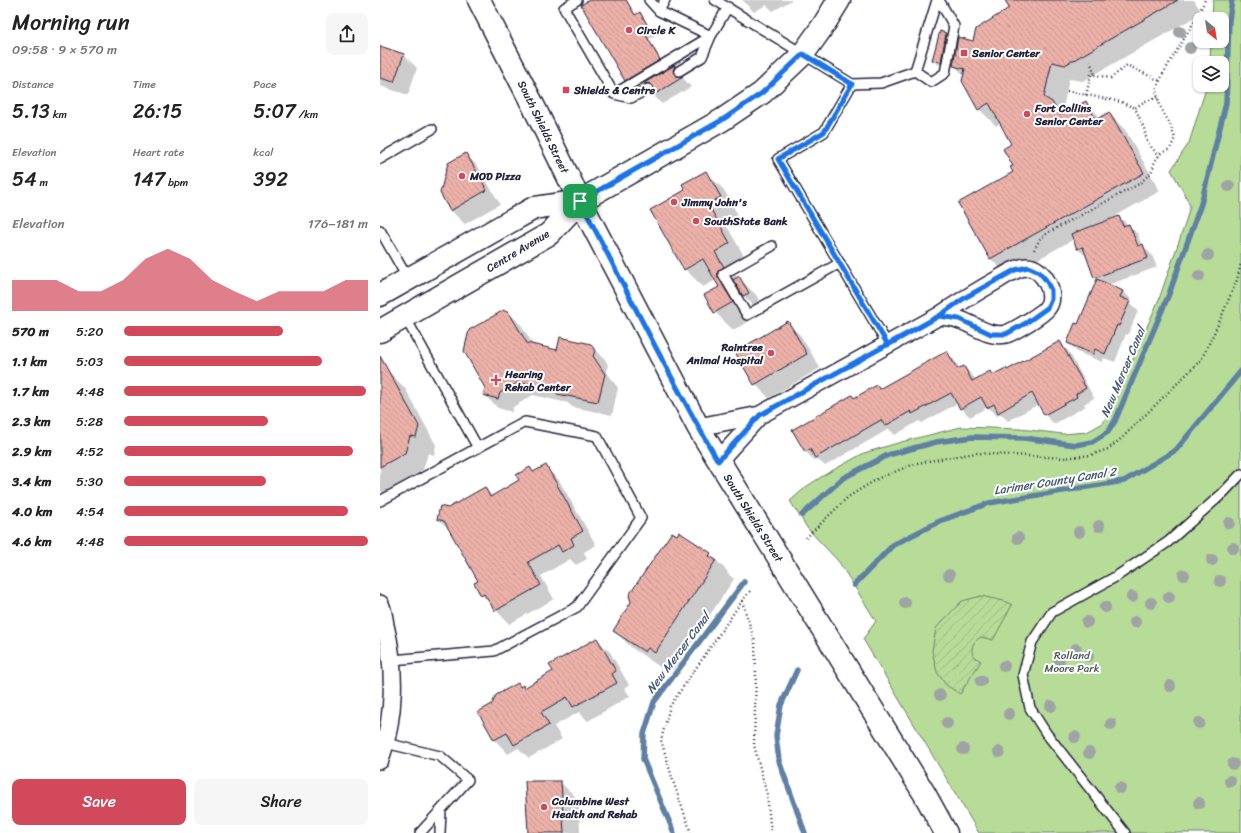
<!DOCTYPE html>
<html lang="en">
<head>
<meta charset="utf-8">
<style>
  body { margin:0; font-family:Sriracha,sans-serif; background:#f6f6f6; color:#222; height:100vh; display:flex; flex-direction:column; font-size:15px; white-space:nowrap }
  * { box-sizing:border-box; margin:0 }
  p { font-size:13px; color:#767676 }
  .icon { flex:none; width:22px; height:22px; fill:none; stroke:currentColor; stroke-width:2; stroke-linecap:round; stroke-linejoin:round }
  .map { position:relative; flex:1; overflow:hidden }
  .drawer { display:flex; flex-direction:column; background:#fff; width:380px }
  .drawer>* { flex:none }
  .needle { width:26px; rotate:150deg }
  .tools { position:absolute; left:813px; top:12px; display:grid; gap:8px }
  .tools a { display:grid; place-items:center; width:36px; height:36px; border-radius:8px; background:#fff; box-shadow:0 1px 3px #0004; font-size:20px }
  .pin { position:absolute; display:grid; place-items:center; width:34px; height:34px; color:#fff; margin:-17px; border-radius:8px; box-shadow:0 2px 6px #0006 }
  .round { display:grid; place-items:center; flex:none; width:42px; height:42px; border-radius:8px; background:#f6f6f6 }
  .head { display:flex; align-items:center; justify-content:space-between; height:68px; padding:0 12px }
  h1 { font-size:22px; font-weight:600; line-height:30px }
  .stats { display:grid; grid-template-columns:repeat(3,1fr); gap:6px; height:68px; padding:4px 12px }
  .stats div { display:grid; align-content:center }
  .stats b { font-size:20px; font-weight:600 }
  .stats small { font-size:11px; font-weight:400 }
  .stats p { font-size:11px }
  .chart { height:112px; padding:8px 12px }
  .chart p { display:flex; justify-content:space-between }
  .chart svg { width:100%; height:72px; margin-top:4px; fill:#d1495b; opacity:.7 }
  .cta { display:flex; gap:8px; margin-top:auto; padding:8px 12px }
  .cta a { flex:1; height:46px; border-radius:8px; background:#d1495b; color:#fff; font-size:16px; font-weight:600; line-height:46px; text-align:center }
  .cta a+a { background:#f6f6f6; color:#222 }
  ul { padding:0 12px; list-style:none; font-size:13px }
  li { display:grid; grid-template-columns:64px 48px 1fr; align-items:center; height:30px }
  li i { height:10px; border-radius:5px; background:#d1495b }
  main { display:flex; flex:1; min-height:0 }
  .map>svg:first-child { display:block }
  .green { fill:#b6dc98; stroke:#6c7f6a }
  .garden { fill:url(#garden-furrows); stroke:#6c7f6a }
  .shadow { fill:#0003 }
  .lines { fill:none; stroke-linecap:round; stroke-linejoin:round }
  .stream { stroke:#5f80a2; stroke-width:5.5 }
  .building { fill:url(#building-back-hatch); stroke:#22223b }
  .service-casing { stroke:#22223b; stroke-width:12 }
  .minor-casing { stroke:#22223b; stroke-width:20 }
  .tertiary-casing { stroke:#22223b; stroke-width:25 }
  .primary-casing { stroke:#22223b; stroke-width:25 }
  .path { stroke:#22223b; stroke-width:2.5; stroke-dasharray:1 3; stroke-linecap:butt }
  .service { stroke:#fff; stroke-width:9 }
  .minor { stroke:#fff; stroke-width:17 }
  .tertiary { stroke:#fff; stroke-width:22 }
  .primary { stroke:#fff; stroke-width:22 }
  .tree { fill:#9ea4a3 }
  .route-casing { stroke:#fff; stroke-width:8 }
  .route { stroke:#1a73e8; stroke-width:5 }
  .poi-dot { fill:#d1495b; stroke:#fff; stroke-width:1.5 }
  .labels { text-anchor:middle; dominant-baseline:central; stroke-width:4; stroke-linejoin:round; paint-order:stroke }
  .poi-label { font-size:11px; font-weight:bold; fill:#22223b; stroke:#fff; text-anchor:start }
  .street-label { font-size:11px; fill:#22223b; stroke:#fff }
  .park-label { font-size:11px; fill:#4e5a57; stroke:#fff }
  .water-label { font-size:12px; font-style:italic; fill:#455977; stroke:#fff }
</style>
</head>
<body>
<main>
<section class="drawer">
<div class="head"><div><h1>Morning run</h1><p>09:58 · 9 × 570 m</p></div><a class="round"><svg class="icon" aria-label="share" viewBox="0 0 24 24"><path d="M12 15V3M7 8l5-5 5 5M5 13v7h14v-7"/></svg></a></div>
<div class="stats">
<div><p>Distance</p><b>5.13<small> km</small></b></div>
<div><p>Time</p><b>26:15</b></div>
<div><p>Pace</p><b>5:07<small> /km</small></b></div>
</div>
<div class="stats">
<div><p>Elevation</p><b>54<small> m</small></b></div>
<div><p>Heart rate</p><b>147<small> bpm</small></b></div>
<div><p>kcal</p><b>392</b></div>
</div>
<div class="chart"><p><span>Elevation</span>176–181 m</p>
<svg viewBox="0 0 160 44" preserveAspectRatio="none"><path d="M0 44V25L10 25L20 25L30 32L40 32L50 25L60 12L70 6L80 12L90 25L100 32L110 38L120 32L130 32L140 32L150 25L160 25V44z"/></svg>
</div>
<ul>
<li><b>570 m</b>5:20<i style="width:65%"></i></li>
<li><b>1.1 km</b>5:03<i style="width:81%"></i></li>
<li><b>1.7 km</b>4:48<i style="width:99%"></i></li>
<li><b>2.3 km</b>5:28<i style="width:59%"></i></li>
<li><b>2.9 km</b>4:52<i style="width:94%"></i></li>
<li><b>3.4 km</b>5:30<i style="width:58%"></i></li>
<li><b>4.0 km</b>4:54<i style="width:92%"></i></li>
<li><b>4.6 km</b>4:48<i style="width:100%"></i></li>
</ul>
<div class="cta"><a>Save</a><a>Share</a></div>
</section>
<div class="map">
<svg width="861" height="833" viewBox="0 0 861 833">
  <defs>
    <pattern id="garden-furrows" width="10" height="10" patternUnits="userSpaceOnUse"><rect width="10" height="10" fill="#b6dc98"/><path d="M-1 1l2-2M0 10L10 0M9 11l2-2" fill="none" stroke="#9cbc84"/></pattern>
    <pattern id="building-back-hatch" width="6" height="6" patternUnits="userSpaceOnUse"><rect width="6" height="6" fill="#ecb1a9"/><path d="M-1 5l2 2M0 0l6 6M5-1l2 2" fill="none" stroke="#ca9892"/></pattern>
  </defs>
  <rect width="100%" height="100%" fill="#fff"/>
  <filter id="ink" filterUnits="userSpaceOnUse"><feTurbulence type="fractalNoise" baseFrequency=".025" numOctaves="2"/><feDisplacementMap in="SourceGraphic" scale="8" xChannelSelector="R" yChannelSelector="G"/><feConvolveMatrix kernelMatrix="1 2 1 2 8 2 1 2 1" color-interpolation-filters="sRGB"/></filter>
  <g filter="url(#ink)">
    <path class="green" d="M833,0H861V833H599L483,639L496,621L459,562L428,529L410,501L427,486L446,474L484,453L521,442L581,427L640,429L683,434L707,432L723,423L735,401L779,299L805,224L810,206L804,193L791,170L809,143L827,85H842V63H830L831,41H842V19H832Z"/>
    <path class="garden" d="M601,596L624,601L632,605L613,640L601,637C594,641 590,646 593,656L601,661L580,694L566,685L557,672L552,651L556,628L582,601Z"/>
    <path class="shadow" d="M211,0H247L256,16L260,13L265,19L275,36L269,39L284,65L250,85L245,80Z
      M362,0H412L393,11L386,5L374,12Z
      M626,0H814L822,13L703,81L689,79L682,113L683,114L705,102L721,118L729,113L746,131L780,191L730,219V220L739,217L758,234L761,244L772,255L777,267L728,285L743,291L752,300L750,303L758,311L748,335L746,334L735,362L724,358L722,362L697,352L688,342L699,326L717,280L715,277L708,257L697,249L694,239L628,276L611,259L580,204L634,172L632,144L621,123L616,126L599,109L584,76L574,65L594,42L631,8Z
      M561,33L566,34L570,39L565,66L557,64L553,59Z
      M0,47L23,54L37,68L28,95L0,86Z
      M295,66L304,75L303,78L311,87L282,104L273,95L274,91L266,83Z
      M86,154L99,168L120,204L85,224L71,211L61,193Z
      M326,172L344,190L358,215L345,223L367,261L352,270L357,279L359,278L377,296L386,312L382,314L364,296L359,287L356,289L355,293L370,321L353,330L335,312L340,288L336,280L323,287L305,269L307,191Z
      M128,312L142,326L153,345L177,351L211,345L225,359L228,365L226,371L238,388L232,415L192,407L188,403L153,395L133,407L132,412L118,408L104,395L126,313Z
      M408,323L421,336L440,368L389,398L375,384L356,352Z
      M680,343L689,352L714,398L704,404L706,406L674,424L665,415L659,404L628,421L621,414L617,416L608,407L590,417L581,408L578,403L542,423L539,421L515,435L509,429L445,466L437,459L434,460L425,451L475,399L497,386L500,389L566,352L575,361L580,369L584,367L593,376L595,380L610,372L614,376L628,371Z
      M7,370L25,388L56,445L54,455L48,453L43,470L3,493L0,490V374Z
      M165,467L179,480L216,545L204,552L207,559L196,565L190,559L161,576L174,599L129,624L102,595L99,581L71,531L58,519L68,509L105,488L113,497L141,481L150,468L155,473Z
      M330,554L348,572L347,573L354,579L293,670L286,665L283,669L252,648L234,630L252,603Z
      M216,639L230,652L249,685L244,688L250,696L208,721L199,712L174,726L182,739L149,758L138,748L128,754L115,740L99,713L113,705L138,684L141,687L143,686L145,688L174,672Z
      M180,782L199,800L200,833H149Z"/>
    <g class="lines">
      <path class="stream" d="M422,515L463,478L508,455L556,442L592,437L644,438L696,445L712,442L728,432L735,421L789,294L821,204L846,103L849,20L852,0
        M474,585L513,545L560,521L609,503L744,481L796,450L861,371
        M417,670L401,705L396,736L399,761L425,833
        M294,833L263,759L264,734L274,702L364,582"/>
    </g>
    <path class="building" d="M209,0H246L255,15L260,12L270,30L265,33L280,60L245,81L201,5Z
      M625,0H798L685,65L672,62L664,97L672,102L680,115L706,101L716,120L729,112L764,173L610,259L578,203L633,172L630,167L633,166L623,149L631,144L609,103L598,110L582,81L585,69L573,66L578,37L593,41L596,29L629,8Z
      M560,31L566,33L561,62L552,60Z
      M0,46L24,54L14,82L0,78Z
      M295,65L293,71L294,74L296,76H302L303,77L272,96L271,94L274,90L273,86L271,84L264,83Z
      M86,153L107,190L70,211L60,193L68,163Z
      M326,171L341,197L328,204L350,243L335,252L344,267L338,271V277L353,302L334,313L324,295L339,287L323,259L304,270L270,210L305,190L302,184Z
      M739,216L743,226L749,224L758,246L763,244L768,258L714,278L703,247L697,249L691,234Z
      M359,276L369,293L363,296L353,280Z
      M717,279L743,291L740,297L750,301L739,326L737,325L725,354L715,349L713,354L687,343L695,323L698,324Z
      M124,310L126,312L128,311L147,343L177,350L180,337L211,344L215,351L213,356L225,374L218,402L177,394L178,391L139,382L120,393L118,399L103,395L105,388L84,351L89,330Z
      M408,321L427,354L374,385L355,352Z
      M680,341L706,388L696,394L697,397L664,415L652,393L618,413L614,404L607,408L601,397L580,409L571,393L532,414L531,411L505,426L501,420L435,458L430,449L425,452L412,430L472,395L474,398L497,385L499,389L567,351L577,369L584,366L592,381L610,371L612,375L626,368L627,370Z
      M0,356L39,426L36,437L30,436L25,453L0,467Z
      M166,465L203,531L191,538L194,545L182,552L178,545L148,562L161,585L115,611L104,594L101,596L94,583L98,581L64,521L57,519L60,506L68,508L105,487L110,497L139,480L136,475L150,467L153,472Z
      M292,532L297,535L299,532L331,553L329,556L336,560L275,653L268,648L265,652L233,631L251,602L249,595Z
      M217,638L236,671L232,674L237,683L193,707L187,697L161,712L169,725L134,745L127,733L114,740L98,712L112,704L116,695L138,683L140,687L143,685L144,688L173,671L169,665Z
      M145,781H181L184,833H148Z"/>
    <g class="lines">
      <defs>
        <path id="service" d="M197,0L184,8L234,94L331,36L348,7
          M269,0L279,11L331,36L322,57L299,71
          M335,0L472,84L501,83L535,71
          M279,11L285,0
          M535,71L551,82L565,73L574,26L559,0
          M535,71L557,0
          M472,84L444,132L398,159L508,345
          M234,94L251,98L268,89
          M0,159L52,129
          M0,230L28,279
          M392,246L343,274L367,315L460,263
          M25,317L98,448
          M0,501L145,422L217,436L261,518L197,607L114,651L12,660
          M1,742L60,756L88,780L40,833
          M60,833L61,811
          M745,833L666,733L650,708L643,675L652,642L672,612L737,576L788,542L843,493L861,474"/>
        <path id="minor" d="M318,427L380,415L559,316C566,317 574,317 580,320C595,325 609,338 626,334C633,332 663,314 667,308C678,295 663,266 646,267C636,268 627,274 619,279C598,291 578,303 559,316
          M338,461L380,415
          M0,604C3,610 4,618 5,625C16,669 15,717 0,760"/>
        <path id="tertiary" d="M0,295L154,208L200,201
          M0,331L169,234L200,201L342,120L382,93L423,54L443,26L459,0"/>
        <path id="primary" d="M99,0L154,107L200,201L318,427L544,793L566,833"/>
      </defs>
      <use href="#service" class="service-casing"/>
      <use href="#minor" class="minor-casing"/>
      <use href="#tertiary" class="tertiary-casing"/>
      <use href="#primary" class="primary-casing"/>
      <path class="path" d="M710,61L715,75
        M687,91L741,102L755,108
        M706,95L711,75H715L731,78L747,65L780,81
        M778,98L765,101L755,108L764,128L767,142L779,156
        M654,250L660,239L669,232L759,184L771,173L775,161L781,153L790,149L795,138L790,124L780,106L776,90L783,74L818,15L825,0
        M426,538L468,497L499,478L537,463L596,453L684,458L711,455L728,449L742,438L821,360L837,327L857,280L861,263
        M362,601L375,642L376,672L374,745L387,795L391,833
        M311,833L294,784L281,740L290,706L362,601L371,590"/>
      <use href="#service" class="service"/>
      <use href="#minor" class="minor"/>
      <use href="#tertiary" class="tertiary"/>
      <use href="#primary" class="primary"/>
    </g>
    <g class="tree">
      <circle cx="800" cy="32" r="6"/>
      <circle cx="810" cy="48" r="6"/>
      <circle cx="849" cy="186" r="6"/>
      <circle cx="828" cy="255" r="6"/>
      <circle cx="819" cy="276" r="6"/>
      <circle cx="682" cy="482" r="6"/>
      <circle cx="849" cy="523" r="6"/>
      <circle cx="719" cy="526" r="6"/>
      <circle cx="699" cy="532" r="6"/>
      <circle cx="638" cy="538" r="6"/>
      <circle cx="853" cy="548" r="6"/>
      <circle cx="832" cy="560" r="6"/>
      <circle cx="569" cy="575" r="6"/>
      <circle cx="804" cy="575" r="6"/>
      <circle cx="840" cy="581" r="6"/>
      <circle cx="752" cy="597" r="6"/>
      <circle cx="789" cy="597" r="6"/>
      <circle cx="525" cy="603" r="6"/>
      <circle cx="771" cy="603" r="6"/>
      <circle cx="725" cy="607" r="6"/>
      <circle cx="707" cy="622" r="6"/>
      <circle cx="755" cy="622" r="6"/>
      <circle cx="696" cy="649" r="6"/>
      <circle cx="708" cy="656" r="6"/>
      <circle cx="679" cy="660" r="6"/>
      <circle cx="624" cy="666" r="6"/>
      <circle cx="601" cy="681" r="6"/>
      <circle cx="790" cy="686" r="6"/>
      <circle cx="560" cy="695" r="6"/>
      <circle cx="671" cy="706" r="6"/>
      <circle cx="629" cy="714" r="6"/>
      <circle cx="567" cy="723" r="6"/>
      <circle cx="819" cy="723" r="6"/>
      <circle cx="731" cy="724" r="6"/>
      <circle cx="695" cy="737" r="6"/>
      <circle cx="583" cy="749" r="6"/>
      <circle cx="619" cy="752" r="6"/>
      <circle cx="709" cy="753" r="6"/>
      <circle cx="853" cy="764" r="6"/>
      <circle cx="850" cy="781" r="6"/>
      <circle cx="740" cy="788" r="6"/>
      <circle cx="819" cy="803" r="6"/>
    </g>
  </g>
  <g class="lines" filter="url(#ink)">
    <defs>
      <path id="route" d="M200,201C246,288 288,376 338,461L380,415L559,316L586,297L635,270L648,267L659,272L666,280L671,290V299L667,308L646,323L626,334H611L579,319L559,316L508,345L398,159L444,132L472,84L423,54L382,93L342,120L200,201"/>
    </defs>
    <use href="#route" class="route-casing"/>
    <use href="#route" class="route"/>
  </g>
  <g class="poi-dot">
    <circle cx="249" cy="30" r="4"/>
    <rect x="580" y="49" width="8" height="8" rx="2"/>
    <rect x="182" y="86" width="8" height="8" rx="2"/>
    <circle cx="647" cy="114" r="4"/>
    <circle cx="82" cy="176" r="4"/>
    <circle cx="294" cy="202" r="4"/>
    <circle cx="316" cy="221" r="4"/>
    <circle cx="391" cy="353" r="4"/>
    <path d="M114 374h4v4h4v4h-4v4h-4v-4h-4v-4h4z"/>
    <circle cx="164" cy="807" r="4"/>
  </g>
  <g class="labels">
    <g class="poi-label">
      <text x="257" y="30">Circle K</text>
      <text x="592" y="53">Senior Center</text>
      <text x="194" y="90">Shields &amp; Centre</text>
      <text x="655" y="108">Fort Collins<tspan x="655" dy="13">Senior Center</tspan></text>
      <text x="90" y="176">MOD Pizza</text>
      <text x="302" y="202">Jimmy John's</text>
      <text x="324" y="221">SouthState Bank</text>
      <text x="383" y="347" text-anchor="end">Raintree<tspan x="383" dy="13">Animal Hospital</tspan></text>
      <text x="125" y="374">Hearing<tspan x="125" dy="13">Rehab Center</tspan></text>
      <text x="172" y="801">Columbine West<tspan x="172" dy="13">Health and Rehab</tspan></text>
    </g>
    <g class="street-label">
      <text transform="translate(163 127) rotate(64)">South Shields Street</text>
      <text transform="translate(138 251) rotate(-31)">Centre Avenue</text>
      <text transform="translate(373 518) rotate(58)">South Shields Street</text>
    </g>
    <g class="park-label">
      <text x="692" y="655">Rolland<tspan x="692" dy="13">Moore Park</tspan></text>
    </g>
    <g class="water-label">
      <text transform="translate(743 372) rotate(-67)">New Mercer Canal</text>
      <text transform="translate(675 481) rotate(-9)">Larimer County Canal 2</text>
      <text transform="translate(298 653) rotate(-53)">New Mercer Canal</text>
    </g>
  </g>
</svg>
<div class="tools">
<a><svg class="needle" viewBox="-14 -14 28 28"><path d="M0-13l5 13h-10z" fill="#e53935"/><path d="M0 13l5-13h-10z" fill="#767676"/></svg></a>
<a><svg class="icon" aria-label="layers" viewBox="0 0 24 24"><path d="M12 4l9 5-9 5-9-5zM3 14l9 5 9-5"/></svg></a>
</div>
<div class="pin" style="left:200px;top:201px;background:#1e9e55"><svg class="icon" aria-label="arrive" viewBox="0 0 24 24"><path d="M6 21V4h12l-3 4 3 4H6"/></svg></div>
</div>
</main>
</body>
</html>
